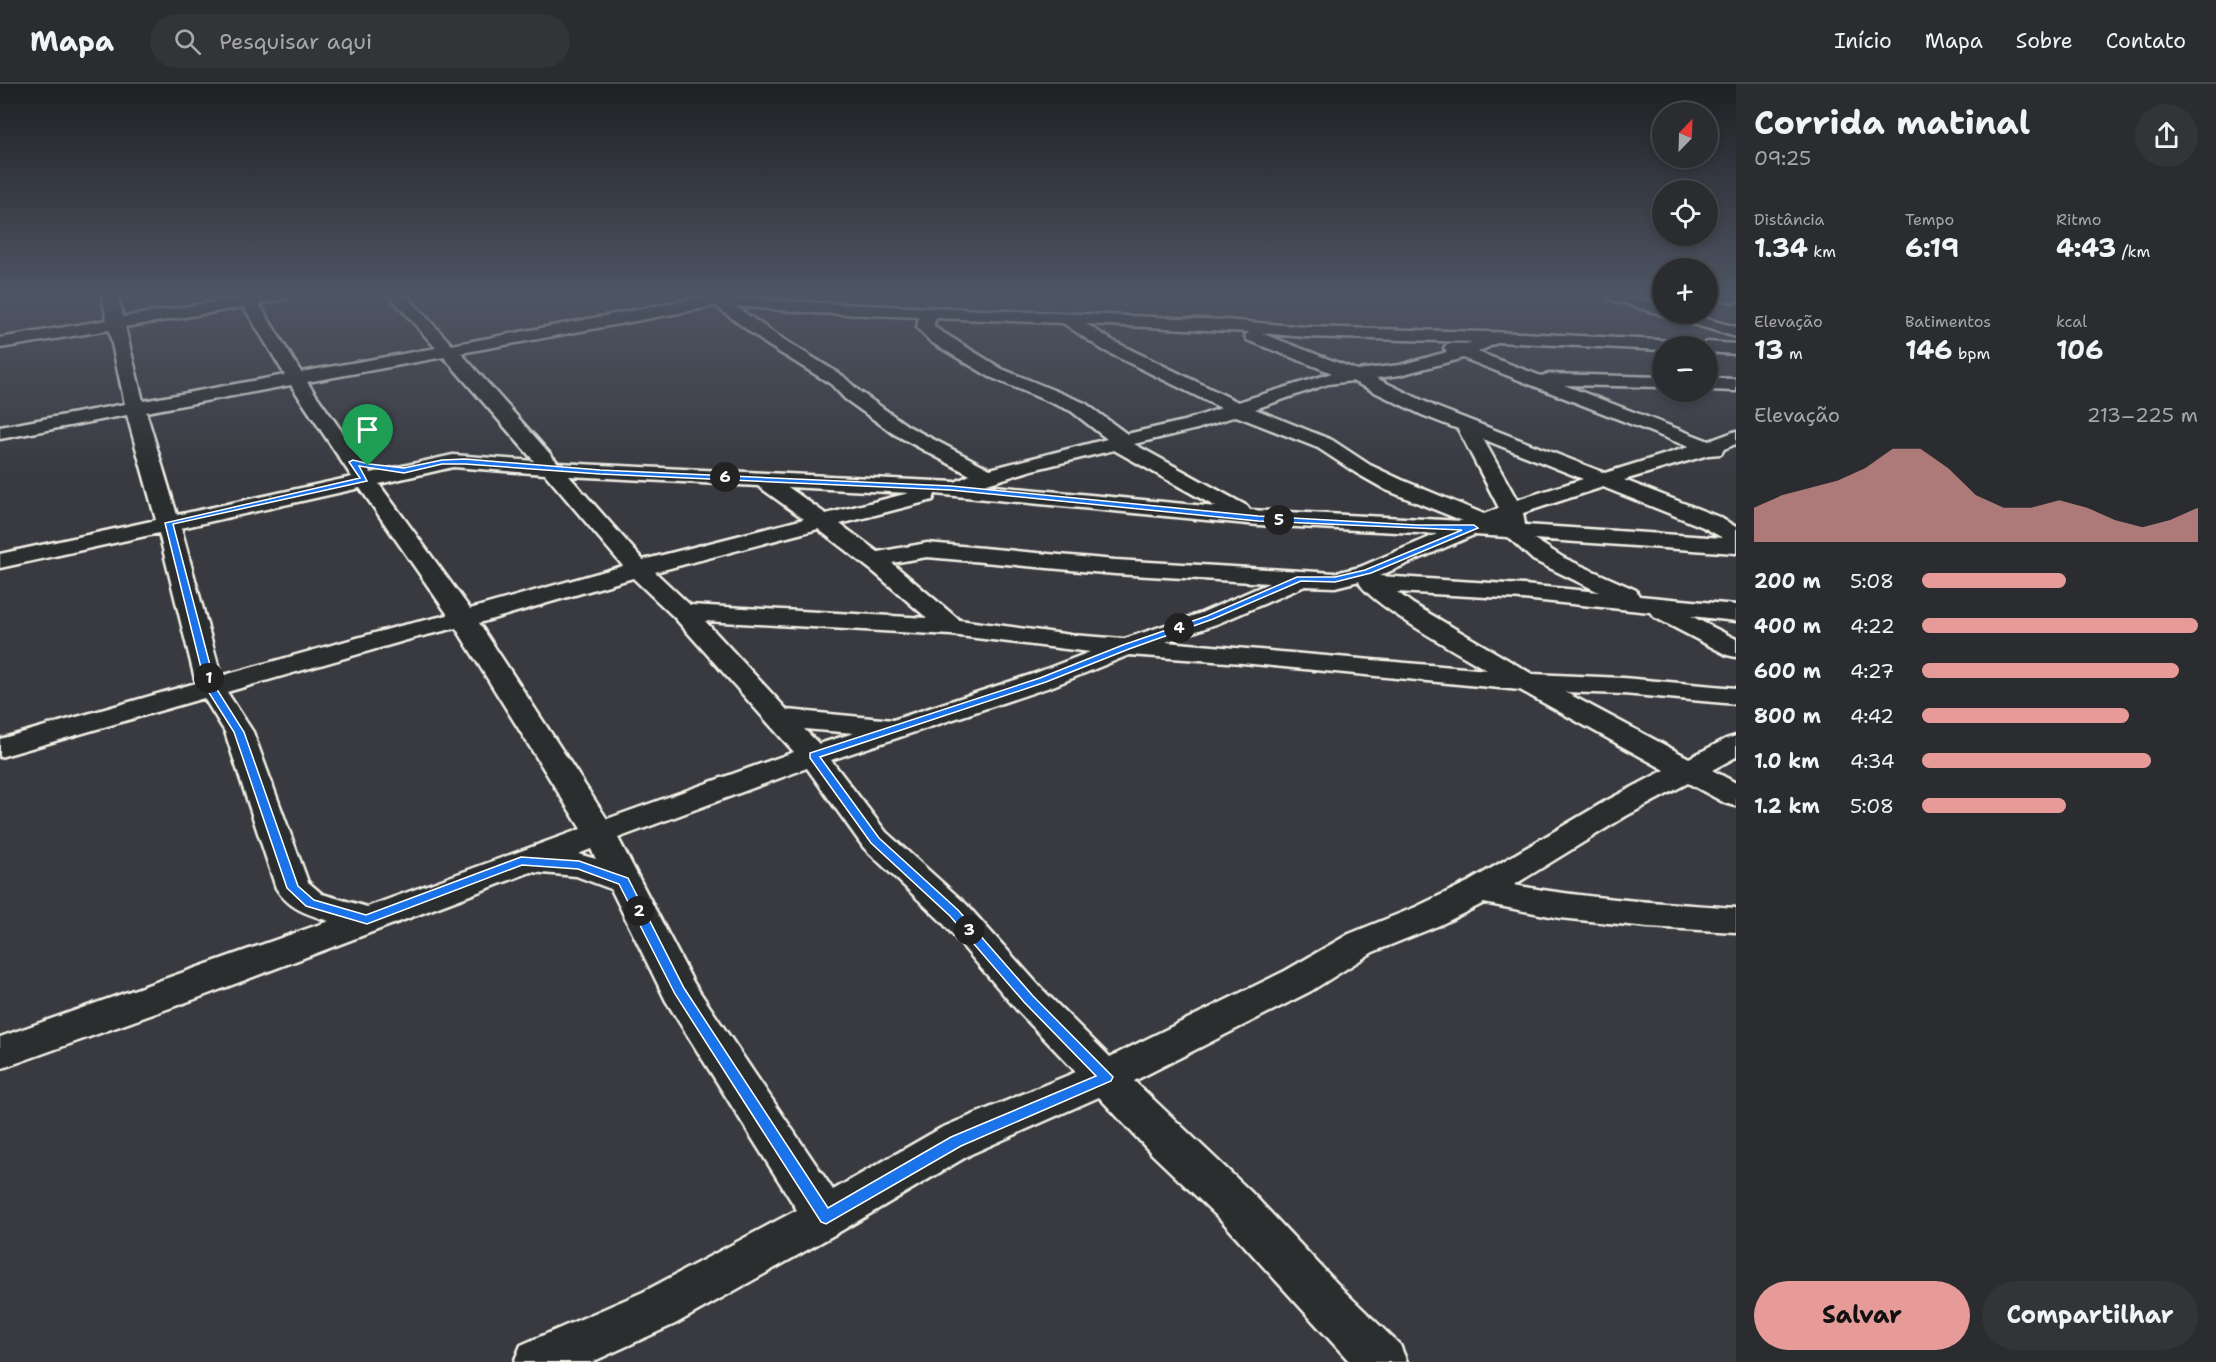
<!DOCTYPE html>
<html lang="pt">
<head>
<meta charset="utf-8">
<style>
  body { margin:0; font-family:"Shantell Sans",sans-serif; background:#333438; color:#f1f3f6; height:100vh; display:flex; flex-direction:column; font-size:22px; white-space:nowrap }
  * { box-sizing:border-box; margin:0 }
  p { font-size:20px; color:#a6a7ab }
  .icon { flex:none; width:33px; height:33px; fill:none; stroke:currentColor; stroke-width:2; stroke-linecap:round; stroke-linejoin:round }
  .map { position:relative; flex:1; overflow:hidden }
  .side { display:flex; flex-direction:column; background:#2b2c30; width:480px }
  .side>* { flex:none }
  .needle { width:39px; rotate:23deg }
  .buttons { position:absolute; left:1652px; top:18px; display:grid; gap:12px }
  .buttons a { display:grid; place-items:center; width:66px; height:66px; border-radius:50%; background:#2b2c30; box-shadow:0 3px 9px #0003,0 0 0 2px #47484c; font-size:30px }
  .pin { position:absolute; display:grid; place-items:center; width:51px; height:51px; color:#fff; margin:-62px -26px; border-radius:50% 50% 50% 0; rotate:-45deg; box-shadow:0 0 6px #0007 }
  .pin .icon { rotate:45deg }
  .km { position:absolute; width:30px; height:30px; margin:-15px; border-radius:50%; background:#222; color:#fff; font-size:16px; line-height:30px; text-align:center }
  .round { display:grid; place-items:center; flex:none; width:63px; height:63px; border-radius:32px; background:#333438 }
  .summary { display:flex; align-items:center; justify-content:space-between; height:102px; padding:0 18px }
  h1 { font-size:33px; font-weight:700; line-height:45px }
  .figures { display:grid; grid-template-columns:repeat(3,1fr); gap:9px; height:102px; padding:6px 18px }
  .figures div { display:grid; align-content:center }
  .figures b { font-size:26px; font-weight:700 }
  .figures small { font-size:16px; font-weight:400 }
  .figures p { font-size:16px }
  .chart { height:168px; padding:12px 18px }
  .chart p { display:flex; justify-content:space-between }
  .chart svg { width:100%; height:108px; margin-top:6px; fill:#e69b98; opacity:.7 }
  .button { display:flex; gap:12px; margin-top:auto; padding:12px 18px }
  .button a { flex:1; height:69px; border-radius:36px; background:#e69b98; color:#111; font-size:24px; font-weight:700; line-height:69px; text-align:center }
  .button a+a { background:#333438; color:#f1f3f6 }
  ul { padding:0 18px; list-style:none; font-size:20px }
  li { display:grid; grid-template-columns:96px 72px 1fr; align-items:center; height:45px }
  li i { height:15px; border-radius:8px; background:#e69b98 }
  header { display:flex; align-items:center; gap:36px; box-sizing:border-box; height:84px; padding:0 30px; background:#2b2c30; border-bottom:2px solid #47484c }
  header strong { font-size:28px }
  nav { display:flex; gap:33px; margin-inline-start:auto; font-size:21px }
  .search { width:420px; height:54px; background:#333438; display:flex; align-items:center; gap:15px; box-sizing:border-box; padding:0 21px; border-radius:33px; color:#a6a7ab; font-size:22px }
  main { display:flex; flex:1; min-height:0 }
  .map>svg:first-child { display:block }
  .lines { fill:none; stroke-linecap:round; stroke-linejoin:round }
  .minor-casing { stroke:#f4f1e8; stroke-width:5 }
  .minor { fill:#2a2d2e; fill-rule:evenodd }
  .route { fill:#1a73e8; stroke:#fff; stroke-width:1.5; fill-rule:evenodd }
</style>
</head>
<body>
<header>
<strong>Mapa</strong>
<div class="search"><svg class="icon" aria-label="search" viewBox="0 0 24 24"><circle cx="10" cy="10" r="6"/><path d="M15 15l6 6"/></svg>Pesquisar aqui</div>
<nav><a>Início</a><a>Mapa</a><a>Sobre</a><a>Contato</a></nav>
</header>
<main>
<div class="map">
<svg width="1736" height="1278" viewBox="0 0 1736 1278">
  <rect width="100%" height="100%" fill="#393a40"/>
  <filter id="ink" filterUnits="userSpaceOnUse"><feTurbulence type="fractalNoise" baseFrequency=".0167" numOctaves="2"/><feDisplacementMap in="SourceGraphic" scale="12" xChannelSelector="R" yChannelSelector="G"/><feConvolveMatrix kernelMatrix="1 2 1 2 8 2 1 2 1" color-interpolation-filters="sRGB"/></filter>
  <g filter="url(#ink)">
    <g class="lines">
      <defs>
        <path id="minor" d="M102,212H118L123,233L239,214L238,212H286L284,215L259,220L301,288L436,264L390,212H407L452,261L709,212L817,219L1226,236L1306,243L1521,249L1696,258L1698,262H1662V266L1499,258L1478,268L1541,292L1548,290L1662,293V303L1564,301L1709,357L1736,347V360L1724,365L1721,370L1708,371L1624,396L1719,433L1736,443V469L1534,455L1564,474L1636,506L1639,512L1736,521V537L1691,532L1736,555V573L1727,571L1654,533L1650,528L1523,515L1397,508L1413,520L1532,590L1623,594L1736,604V620L1623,610L1565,608L1689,674L1726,655L1736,652V673L1712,686L1736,699V722L1725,719L1688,699L1626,732L1514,801C1587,815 1661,819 1736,824V848L1648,843L1560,834L1484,819L1440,841L1373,868L1311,907L1134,997L1251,1108L1346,1209L1400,1261L1407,1278H1350L1221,1136L1153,1071L1099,1013L971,1070L841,1147L675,1240L592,1278H514L521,1261L643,1208L797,1126L666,917L611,805L576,792L531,788L195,915L0,985V953L329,837C307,830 289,825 276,804L225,648L204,614L0,673V655L196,599L159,449L0,484V470L156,436L127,331L0,355V343L125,320L109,246L0,264V254L107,236ZM716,222L766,260L831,300L845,315L894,350L970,391L955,398L558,379L461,269ZM735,222L817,229L919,233L917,244L931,258L990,293L1071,327L1107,355L990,385L908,342L859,307L843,292L778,252ZM244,223L285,291L143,317L125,243ZM935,234L1063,239L1103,266L1221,324L1184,337L1127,350L1085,319L1002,285L934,243ZM1086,240L1249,248L1245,252L1247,256L1332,289L1238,318L1115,258ZM1261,249L1306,253L1472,258C1462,262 1456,258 1447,260L1444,264L1447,268L1400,281L1357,286ZM444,273L534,377L453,371L371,389L307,298ZM1463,274L1689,363L1605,389L1436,323L1376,294L1400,291ZM1352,297L1422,331L1458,345L1499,424L1484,430L1402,396L1370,381L1332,356L1255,325L1328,300ZM291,301L352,393L177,431L146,328ZM1236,332L1318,364L1356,389L1386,406L1463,437L1250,426L1247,422L1134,360L1197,345ZM1483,355L1583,395L1517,416ZM1114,366L1216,423L984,401L1032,386ZM453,383L545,390L623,482L470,525L379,400ZM569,392L758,402L804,435L643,476ZM788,403L909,409L826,430ZM1603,403L1703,443L1723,454L1525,441L1523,429ZM360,404L448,531L400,542L221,592L181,444ZM935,410L1258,441L1437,450L1360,483L1335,489L1115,476L927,459L878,468L840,440L933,416ZM818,445L875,489L927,534L690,521L655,488ZM1474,451L1508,453L1533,476L1599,508L1523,501L1379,492ZM927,473L1115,490L1269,499L1201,529L1124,555L1071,551L959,536L892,479ZM633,494L674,533L794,668L607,735L479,539ZM1359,497C1361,515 1467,574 1487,586L1166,558L1219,539L1305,502L1335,503ZM705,537L951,551L1090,568L1033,590L893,636L787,626ZM456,544L581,745L367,823L322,810L308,798L253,648L227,608L414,554ZM1129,571L1242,579L1520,606L1665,686L1604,718L1468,798L1416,823L1349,850L1285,887L1110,973L1042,905L966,820L886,748L831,676L1053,602ZM804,645L854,649L819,660ZM807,684L864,764L942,838L1016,925L1076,988L941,1044L833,1106L693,898L618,754ZM591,765L596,775L578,770Z
          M1608,212H1632L1662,222V230H1688L1736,243V253L1610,215Z
          M1718,212H1736V218L1720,215Z
          M1707,258L1736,260V270L1707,268V262H1699Z
          M1707,294L1736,295V307L1707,306Z"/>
      </defs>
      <use href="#minor" class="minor-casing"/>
      <use href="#minor" class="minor"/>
    </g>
  </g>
  <linearGradient id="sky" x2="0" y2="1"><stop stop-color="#1f2023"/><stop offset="0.54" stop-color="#4e5564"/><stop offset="1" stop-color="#4e5564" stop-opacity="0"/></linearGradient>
  <rect width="1736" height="391" fill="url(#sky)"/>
  <path class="route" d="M465,375L600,386L951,402L1258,432L1417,441H1474L1478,444L1371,489L1335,498L1301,497L1213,535L1129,565L1046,598L820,673L879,754L958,826L1033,912L1113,993L1111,997L961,1062L826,1140L821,1138L675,910L619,800L578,785L522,781L367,840L306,822L287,804L234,648L206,604L165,439L360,394L349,378L353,376L369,380L404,384L442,376ZM442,380H465L600,390L951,406L1258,437L1462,446L1365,486L1335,493H1297L1207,532L1123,561L1040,594L810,669V674L871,759L950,832L1024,918L1096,992L951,1053L828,1124L684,904L628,794L579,777L521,773L366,831L314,816L298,802L244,648L216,604L173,440L367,397L359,382L404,389Z"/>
</svg>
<div class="buttons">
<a><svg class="needle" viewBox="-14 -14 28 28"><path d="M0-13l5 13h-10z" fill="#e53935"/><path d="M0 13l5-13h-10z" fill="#a6a7ab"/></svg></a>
<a><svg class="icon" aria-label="locate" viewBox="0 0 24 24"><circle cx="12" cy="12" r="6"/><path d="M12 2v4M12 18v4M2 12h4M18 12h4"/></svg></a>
<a>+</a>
<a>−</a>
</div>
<div class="pin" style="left:368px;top:382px;background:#1e9e55"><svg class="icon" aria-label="arrive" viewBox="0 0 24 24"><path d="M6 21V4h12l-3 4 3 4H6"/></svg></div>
<b class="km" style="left:209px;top:594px">1</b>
<b class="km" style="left:639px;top:827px">2</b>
<b class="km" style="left:969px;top:846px">3</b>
<b class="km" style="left:1179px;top:544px">4</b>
<b class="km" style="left:1279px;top:436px">5</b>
<b class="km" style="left:725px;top:393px">6</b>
</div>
<section class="side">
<div class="summary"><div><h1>Corrida matinal</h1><p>09:25</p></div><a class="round"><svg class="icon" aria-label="share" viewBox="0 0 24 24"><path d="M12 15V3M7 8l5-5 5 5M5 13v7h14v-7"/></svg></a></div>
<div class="figures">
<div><p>Distância</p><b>1.34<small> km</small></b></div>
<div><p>Tempo</p><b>6:19</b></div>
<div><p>Ritmo</p><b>4:43<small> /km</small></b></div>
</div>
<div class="figures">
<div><p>Elevação</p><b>13<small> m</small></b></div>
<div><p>Batimentos</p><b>146<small> bpm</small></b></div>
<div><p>kcal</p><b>106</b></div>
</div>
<div class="chart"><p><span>Elevação</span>213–225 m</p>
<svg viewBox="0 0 160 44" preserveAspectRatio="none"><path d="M0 44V30L10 25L20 22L30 19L40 14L50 6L60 6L70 14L80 25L90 30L100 30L110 27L120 30L130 35L140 38L150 35L160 30V44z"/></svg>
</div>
<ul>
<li><b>200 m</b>5:08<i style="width:52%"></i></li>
<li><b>400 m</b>4:22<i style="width:100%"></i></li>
<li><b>600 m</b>4:27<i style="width:93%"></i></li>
<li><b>800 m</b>4:42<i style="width:75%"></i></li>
<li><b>1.0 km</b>4:34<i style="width:83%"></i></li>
<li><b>1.2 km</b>5:08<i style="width:52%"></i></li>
</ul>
<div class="button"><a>Salvar</a><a>Compartilhar</a></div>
</section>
</main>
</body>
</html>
